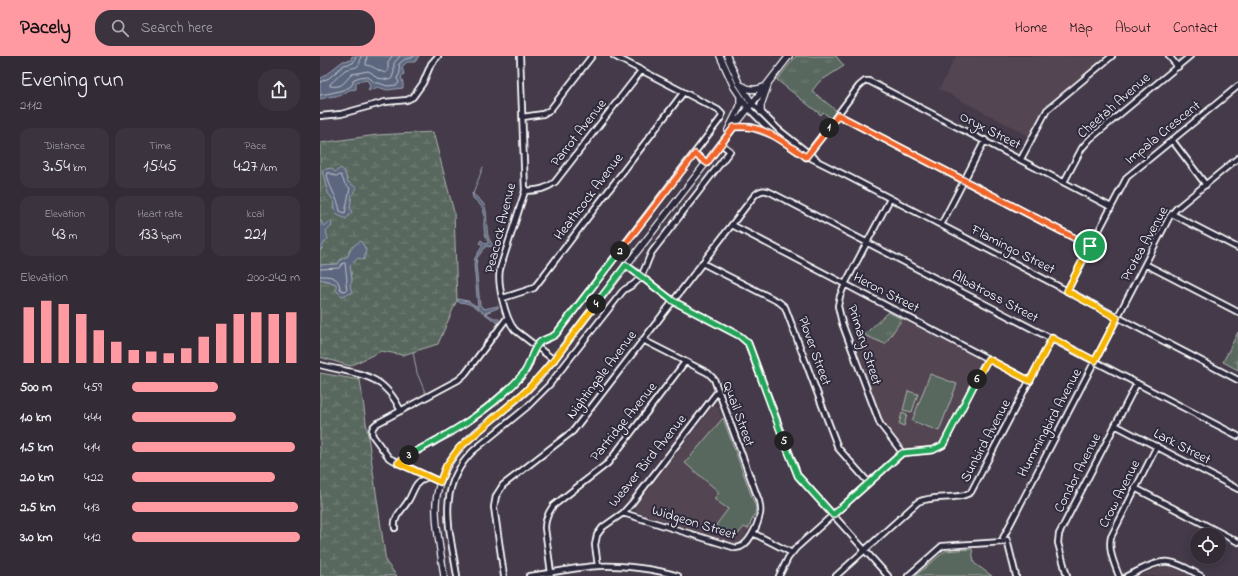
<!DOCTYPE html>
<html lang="en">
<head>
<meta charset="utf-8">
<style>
  body { margin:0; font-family:"Indie Flower",sans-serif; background:#3b343f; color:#f1f3f6; height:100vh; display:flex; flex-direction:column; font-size:15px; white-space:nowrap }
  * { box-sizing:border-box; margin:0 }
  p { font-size:13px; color:#a9a7ad }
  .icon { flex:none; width:22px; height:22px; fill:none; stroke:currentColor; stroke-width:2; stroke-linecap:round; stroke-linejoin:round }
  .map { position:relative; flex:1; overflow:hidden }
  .side { display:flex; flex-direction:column; background:#332c37; width:320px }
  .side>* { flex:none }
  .buttons { position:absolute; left:870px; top:472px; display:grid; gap:8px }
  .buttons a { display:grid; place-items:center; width:36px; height:36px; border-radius:50%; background:#332c37; box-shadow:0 2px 10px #0003,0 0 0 1px #4e4852; font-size:20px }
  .pin { position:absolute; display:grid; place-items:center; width:34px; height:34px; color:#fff; margin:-17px; border:2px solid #fff; border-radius:50%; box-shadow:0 1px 4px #0007 }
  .km { position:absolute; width:20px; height:20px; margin:-10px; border-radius:50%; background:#222; color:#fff; font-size:11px; line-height:20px; text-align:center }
  .round { display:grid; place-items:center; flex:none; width:42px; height:42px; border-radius:16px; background:#3b343f }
  .head { display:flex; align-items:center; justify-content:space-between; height:68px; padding:0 20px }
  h1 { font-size:22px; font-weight:600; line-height:30px }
  .metrics { display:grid; grid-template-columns:repeat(3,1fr); gap:6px; height:68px; padding:4px 20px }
  .metrics div { display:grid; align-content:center; border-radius:10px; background:#3b343f; text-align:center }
  .metrics b { font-size:17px; font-weight:600 }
  .metrics small { font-size:11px; font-weight:400 }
  .metrics p { font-size:11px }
  .chart { height:112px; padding:8px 20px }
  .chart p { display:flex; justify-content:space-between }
  .chart svg { width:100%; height:72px; margin-top:4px; stroke:#ff9aa2; stroke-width:6 }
  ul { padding:0 20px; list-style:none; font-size:13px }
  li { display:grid; grid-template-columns:64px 48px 1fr; align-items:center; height:30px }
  li i { height:10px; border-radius:5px; background:#ff9aa2 }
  header { display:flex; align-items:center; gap:24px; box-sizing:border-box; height:56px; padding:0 20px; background:#ff9aa2; color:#111 }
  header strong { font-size:19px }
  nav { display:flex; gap:22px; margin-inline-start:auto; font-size:14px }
  .search { width:280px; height:36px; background:#3b343f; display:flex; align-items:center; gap:10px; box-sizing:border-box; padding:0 14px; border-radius:16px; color:#a9a7ad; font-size:15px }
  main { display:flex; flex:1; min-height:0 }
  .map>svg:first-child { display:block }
  .built { fill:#534551 }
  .grass { fill:url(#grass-tufts); stroke:#acb4ae }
  .wetland { fill:url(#wetland-marsh); stroke:#acb4ae; fill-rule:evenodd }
  .pitch { fill:#59685e; stroke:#acb4ae }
  .water { fill:#5b667e; stroke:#9da3b2 }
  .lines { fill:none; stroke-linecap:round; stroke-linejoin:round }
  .shore { stroke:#bdc2cb; stroke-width:1 }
  .stream { stroke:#9da3b2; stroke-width:1 }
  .minor-casing { stroke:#fff; stroke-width:8 }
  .major-casing { stroke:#fff; stroke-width:8 }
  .minor { stroke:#2f2a3d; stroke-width:4.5 }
  .major { stroke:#2f2a3d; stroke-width:5.5 }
  .split-1-casing { stroke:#fff; stroke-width:8 }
  .split-2-casing { stroke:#fff; stroke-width:8 }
  .split-3-casing { stroke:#fff; stroke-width:8 }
  .split-4-casing { stroke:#fff; stroke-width:8 }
  .split-5-casing { stroke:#fff; stroke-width:8 }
  .split-6-casing { stroke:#fff; stroke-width:8 }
  .split-7-casing { stroke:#fff; stroke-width:8 }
  .split-1 { stroke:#f0652b; stroke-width:5 }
  .split-2 { stroke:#f0652b; stroke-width:5 }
  .split-3 { stroke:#22a559; stroke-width:5 }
  .split-4 { stroke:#f5b400; stroke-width:5 }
  .split-5 { stroke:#22a559; stroke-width:5 }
  .split-6 { stroke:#22a559; stroke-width:5 }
  .split-7 { stroke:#f5b400; stroke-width:5 }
  .labels { text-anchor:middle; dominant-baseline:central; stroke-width:4; stroke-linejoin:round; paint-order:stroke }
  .street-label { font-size:14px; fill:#fff; stroke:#2f2a3d }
</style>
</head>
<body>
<header>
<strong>Pacely</strong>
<div class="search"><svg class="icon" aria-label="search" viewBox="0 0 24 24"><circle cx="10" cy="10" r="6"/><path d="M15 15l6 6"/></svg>Search here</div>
<nav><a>Home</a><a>Map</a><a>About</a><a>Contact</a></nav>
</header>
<main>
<section class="side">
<div class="head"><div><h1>Evening run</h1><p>21:12</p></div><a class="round"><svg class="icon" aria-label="share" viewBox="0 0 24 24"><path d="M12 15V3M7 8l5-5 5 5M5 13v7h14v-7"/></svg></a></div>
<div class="metrics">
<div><p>Distance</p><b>3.54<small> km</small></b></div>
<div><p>Time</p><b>15:45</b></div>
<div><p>Pace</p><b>4:27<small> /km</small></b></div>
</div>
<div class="metrics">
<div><p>Elevation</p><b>43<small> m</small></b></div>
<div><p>Heart rate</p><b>133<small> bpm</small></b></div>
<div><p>kcal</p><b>221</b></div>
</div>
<div class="chart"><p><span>Elevation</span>200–242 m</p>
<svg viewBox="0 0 160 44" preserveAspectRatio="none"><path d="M5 44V10M15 44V6M25 44V8M35 44V14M45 44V24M55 44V31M65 44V36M75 44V37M85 44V38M95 44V35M105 44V28M115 44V20M125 44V14M135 44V13M145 44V14M155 44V13"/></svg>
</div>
<ul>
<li><b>500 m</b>4:59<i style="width:51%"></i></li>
<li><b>1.0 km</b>4:44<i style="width:62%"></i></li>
<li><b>1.5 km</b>4:14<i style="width:97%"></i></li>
<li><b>2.0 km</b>4:22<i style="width:85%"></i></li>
<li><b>2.5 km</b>4:13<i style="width:99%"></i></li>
<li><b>3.0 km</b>4:12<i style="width:100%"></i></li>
</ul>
</section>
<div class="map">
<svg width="918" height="520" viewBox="0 0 918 520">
  <defs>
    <pattern id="grass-tufts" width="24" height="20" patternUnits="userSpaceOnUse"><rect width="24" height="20" fill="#59685e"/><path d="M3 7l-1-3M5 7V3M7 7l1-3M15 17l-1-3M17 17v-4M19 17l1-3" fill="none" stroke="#727f76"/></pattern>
    <pattern id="wetland-marsh" width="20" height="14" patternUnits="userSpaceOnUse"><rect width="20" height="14" fill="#59685e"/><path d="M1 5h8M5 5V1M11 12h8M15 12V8" fill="none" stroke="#727f76"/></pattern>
  </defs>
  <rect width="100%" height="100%" fill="#443a49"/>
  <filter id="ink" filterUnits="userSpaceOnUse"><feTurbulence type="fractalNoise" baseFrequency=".025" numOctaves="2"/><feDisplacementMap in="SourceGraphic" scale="8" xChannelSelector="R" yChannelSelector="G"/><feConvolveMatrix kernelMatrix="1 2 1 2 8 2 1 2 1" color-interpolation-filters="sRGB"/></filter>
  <g filter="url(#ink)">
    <path class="built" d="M636,0H787L724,52L709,80L619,33Z
      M582,263L665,305L621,389L587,394L562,366L535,287L544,279L565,288Z
      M394,349L398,351L436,452L435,458L422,486L417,488L316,456L315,451Z
      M851,510L871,520H819L843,511Z"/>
    <path class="grass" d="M476,0H516L524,10L499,26L492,35L517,55L512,63L503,56L501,59L457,24Z
      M568,256L582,263L565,288L544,279Z
      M918,276V314L903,306Z"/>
    <path class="wetland" d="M113,76L134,156L137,244L118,288L83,299L61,295L30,310L0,301V223L8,225L16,228L30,229L32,224L30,210L46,194L41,186L30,192L28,200L20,204L18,208L0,209V194H1C6,183 7,174 0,164V87L57,79ZM24,115L28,126L30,152L16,158L14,145Z
      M0,317L40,324L66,506L77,520H0Z"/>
    <path class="pitch" d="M610,318L637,328L619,375L592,365Z
      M588,335L598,338L592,356L583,354Z
      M582,357L587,359L584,370L579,368Z
      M403,362L436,452L435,458L428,473L424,471L414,483L396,469L408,453L394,443L399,436L365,407Z
      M652,493L654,507L672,520H595L625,495Z"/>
    <path class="water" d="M32,0H99L95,6H87L82,11L84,18L81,21L83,27V32L67,34L58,31L48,35L50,29L47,24L36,26V33L29,34L20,40H14L0,43V23L23,5L31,4Z
      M11,112L15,116L21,112L24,115L28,126L37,132L32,138L30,152L32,156L26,163L16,158L14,145L8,137L2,114Z
      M152,137C156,141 163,145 165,151C169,163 163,183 175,190L174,191L166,190L157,202L156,209L160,249L164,253L178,250V252L165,257L174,262H178L179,265L178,267C164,259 155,246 138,246L137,243L148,245L158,251L154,208L155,202L163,189L159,187L161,184L166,188L168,187C168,184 166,181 165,178C161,160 171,157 153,142Z
      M0,164L4,170L11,165L12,170L6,175L8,183L4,187L1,194H0Z
      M41,185L46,194L44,204L38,202L30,210L32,225L30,229L32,237L22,240L16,234V228L8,225L0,223V209L18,208L20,204L28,200C31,192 33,189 41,185Z"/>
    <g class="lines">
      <path class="shore" d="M41,0C40,15 34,10 25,14C20,18 15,24 10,28V30C23,32 24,26 32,18L48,15L52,17L57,22L71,24L74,16V7L80,0
        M47,0L46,9C54,10 58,15 65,17L68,15V6L72,0
        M0,26L9,22L24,9L33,7L36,0
        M0,39C7,38 28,34 32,29C33,27 33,24 34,23C46,19 47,19 55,27H59L67,30L77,29L79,27L77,22L80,17L79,8L85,3L92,2L94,0
        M7,117H10L15,120L21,119L25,128L30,132L25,157L20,155C18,141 8,131 7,117Z
        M0,213L19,212L23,207H25L27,224L26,228L27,234L23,235L20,233C19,221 12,220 0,220"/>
      <path class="stream" d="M153,138L163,111
        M93,296L97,317L105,336"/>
      <defs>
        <path id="minor" d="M200,0L205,135L180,213C177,227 185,263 195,274L234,304
          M849,0L858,11
          M432,47L459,74L497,104
          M428,52L456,80L479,96L531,122L918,324
          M518,59L770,190
          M0,60L21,58L65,46L87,44L93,41L103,27L111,8L118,0
          M203,61L223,58L230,54L272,0
          M852,84L886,129
          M375,98L387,107
          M486,101L539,30L545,25H549L791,151
          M701,103L727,54L792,0
          M744,126L762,92L770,83L870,0
          M205,135C217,134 225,134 235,126L321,15
          M570,143L525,228L520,240L518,250L522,267L560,368L578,391L582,397
          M852,158L918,192
          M412,169L710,325
          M621,169L665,84
          M382,207L459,246L465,251L518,392L548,426
          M825,208L918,256
          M306,209L353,245L420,280L428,287L478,420L568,520
          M747,235L807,121L918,30
          M183,242L214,232L363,37
          M0,309C38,319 62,315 81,355
          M795,369L918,433
          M78,407C89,398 104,392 117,384C131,377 145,368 158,358C171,349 199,326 207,313C212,304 211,297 218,288C224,282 231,283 236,278L401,62L402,58L398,54L294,0
          M120,426L69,402L53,380C51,375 52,371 56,368L138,324L145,318L187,262
          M815,432L918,486
          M303,457L416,492C428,492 438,469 440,458C441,453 440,449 439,445L394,323L388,317L323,284
          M75,472C73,460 83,454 88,445C92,439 93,433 97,428C100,424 103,423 108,421
          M433,477L472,497
          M683,482L850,160L857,152L918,102
          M687,484L696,520
          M278,510L275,489L277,479L283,471L303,457L312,447L398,335
          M231,517L225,472C225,463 228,457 233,450L288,407L365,306
          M137,520C130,474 115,433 153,395L207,351L229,329L302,236C306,231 311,231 315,227C325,219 326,206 332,196L410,95L401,88
          M184,520L174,451L176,440L183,429L253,375L434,140C440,134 444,133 452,137L918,380
          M209,520C232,517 256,511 279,510C301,509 337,513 358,520
          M459,520L468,502L476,492L582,397L613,394L623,389L667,303
          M516,520L598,446C614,438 638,445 651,436L732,282
          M588,520L622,490L683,486
          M747,520L738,487L739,478L817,327
          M799,520C794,507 788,494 791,481L837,390
          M807,520C819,515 837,504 849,506C860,507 871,515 881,520"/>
        <path id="major" d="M400,0L414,31L428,52
          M407,0L419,27L432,47
          M423,30C430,35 437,34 444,31
          M441,56V49L448,29
          M414,71H431L456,80
          M408,74L420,50V42
          M124,520C121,496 115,471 116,448C119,396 162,373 197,343C205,337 212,329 219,322L469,0"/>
      </defs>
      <use href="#minor" class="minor-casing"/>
      <use href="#major" class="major-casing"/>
      <use href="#minor" class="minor"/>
      <use href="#major" class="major"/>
    </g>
  </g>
  <g class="lines" filter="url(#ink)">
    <defs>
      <path id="split-1" d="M509,72L518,59L770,190"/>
      <path id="split-2" d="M300,195L375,98L387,107L414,71C444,68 463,86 486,101L509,72"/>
      <path id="split-3" d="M89,399C131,377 172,354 203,318C211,308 210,296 220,286C225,282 232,282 236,278L300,195"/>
      <path id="split-4" d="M89,399L78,407L120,426L126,410L139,392L206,335L234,304L276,248"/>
      <path id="split-5" d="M276,248L306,209L353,245L420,280L428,287L430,292L464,385"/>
      <path id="split-6" d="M464,385L478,420L513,459L582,397L613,394L623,389L657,323"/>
      <path id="split-7" d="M657,323L668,303L710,325L732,282L775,305L797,262L747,235L770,190"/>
    </defs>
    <use href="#split-1" class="split-1-casing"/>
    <use href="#split-2" class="split-2-casing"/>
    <use href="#split-3" class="split-3-casing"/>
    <use href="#split-4" class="split-4-casing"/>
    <use href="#split-5" class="split-5-casing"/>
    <use href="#split-6" class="split-6-casing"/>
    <use href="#split-7" class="split-7-casing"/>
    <use href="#split-1" class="split-1"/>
    <use href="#split-2" class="split-2"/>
    <use href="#split-3" class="split-3"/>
    <use href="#split-4" class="split-4"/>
    <use href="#split-5" class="split-5"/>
    <use href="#split-6" class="split-6"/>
    <use href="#split-7" class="split-7"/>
  </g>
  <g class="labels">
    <g class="street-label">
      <text transform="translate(794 50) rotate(-41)">Cheetah Avenue</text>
      <text transform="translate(670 75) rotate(27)">Oryx Street</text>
      <text transform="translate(259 77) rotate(-52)">Parrot Avenue</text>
      <text transform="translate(843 77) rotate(-39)">Impala Crescent</text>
      <text transform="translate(269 141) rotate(-53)">Heathcock Avenue</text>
      <text transform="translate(181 172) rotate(-76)">Peacock Avenue</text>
      <text transform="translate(825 188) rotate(-61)">Protea Avenue</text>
      <text transform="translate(693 194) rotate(27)">Flamingo Street</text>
      <text transform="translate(566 237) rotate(27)">Heron Street</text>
      <text transform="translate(675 241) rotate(28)">Albatross Street</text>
      <text transform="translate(544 289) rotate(72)">Primary Street</text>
      <text transform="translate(494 295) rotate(70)">Plover Street</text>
      <text transform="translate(282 319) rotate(-53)">Nightingale Avenue</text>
      <text transform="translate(418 358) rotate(70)">Quail Street</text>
      <text transform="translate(304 366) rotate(-51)">Partridge Avenue</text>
      <text transform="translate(730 367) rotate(-62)">Hummingbird Avenue</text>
      <text transform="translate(666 385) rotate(-62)">Sunbird Avenue</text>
      <text transform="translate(862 391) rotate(27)">Lark Street</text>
      <text transform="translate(328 405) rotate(-51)">Weaver Bird Avenue</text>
      <text transform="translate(758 417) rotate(-63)">Condor Avenue</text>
      <text transform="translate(800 438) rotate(-63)">Crow Avenue</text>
      <text transform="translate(374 467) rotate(17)">Widgeon Street</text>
    </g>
  </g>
</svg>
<div class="buttons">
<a><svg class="icon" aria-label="locate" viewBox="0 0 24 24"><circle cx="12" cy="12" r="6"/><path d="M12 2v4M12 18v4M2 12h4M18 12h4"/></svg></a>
</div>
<div class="pin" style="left:770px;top:190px;background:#1e9e55"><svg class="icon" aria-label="arrive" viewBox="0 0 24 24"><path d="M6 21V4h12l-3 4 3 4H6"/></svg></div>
<b class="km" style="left:509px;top:72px">1</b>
<b class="km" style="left:300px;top:195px">2</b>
<b class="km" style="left:89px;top:399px">3</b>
<b class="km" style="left:276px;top:248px">4</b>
<b class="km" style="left:464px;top:385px">5</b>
<b class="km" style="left:657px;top:323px">6</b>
</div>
</main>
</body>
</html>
